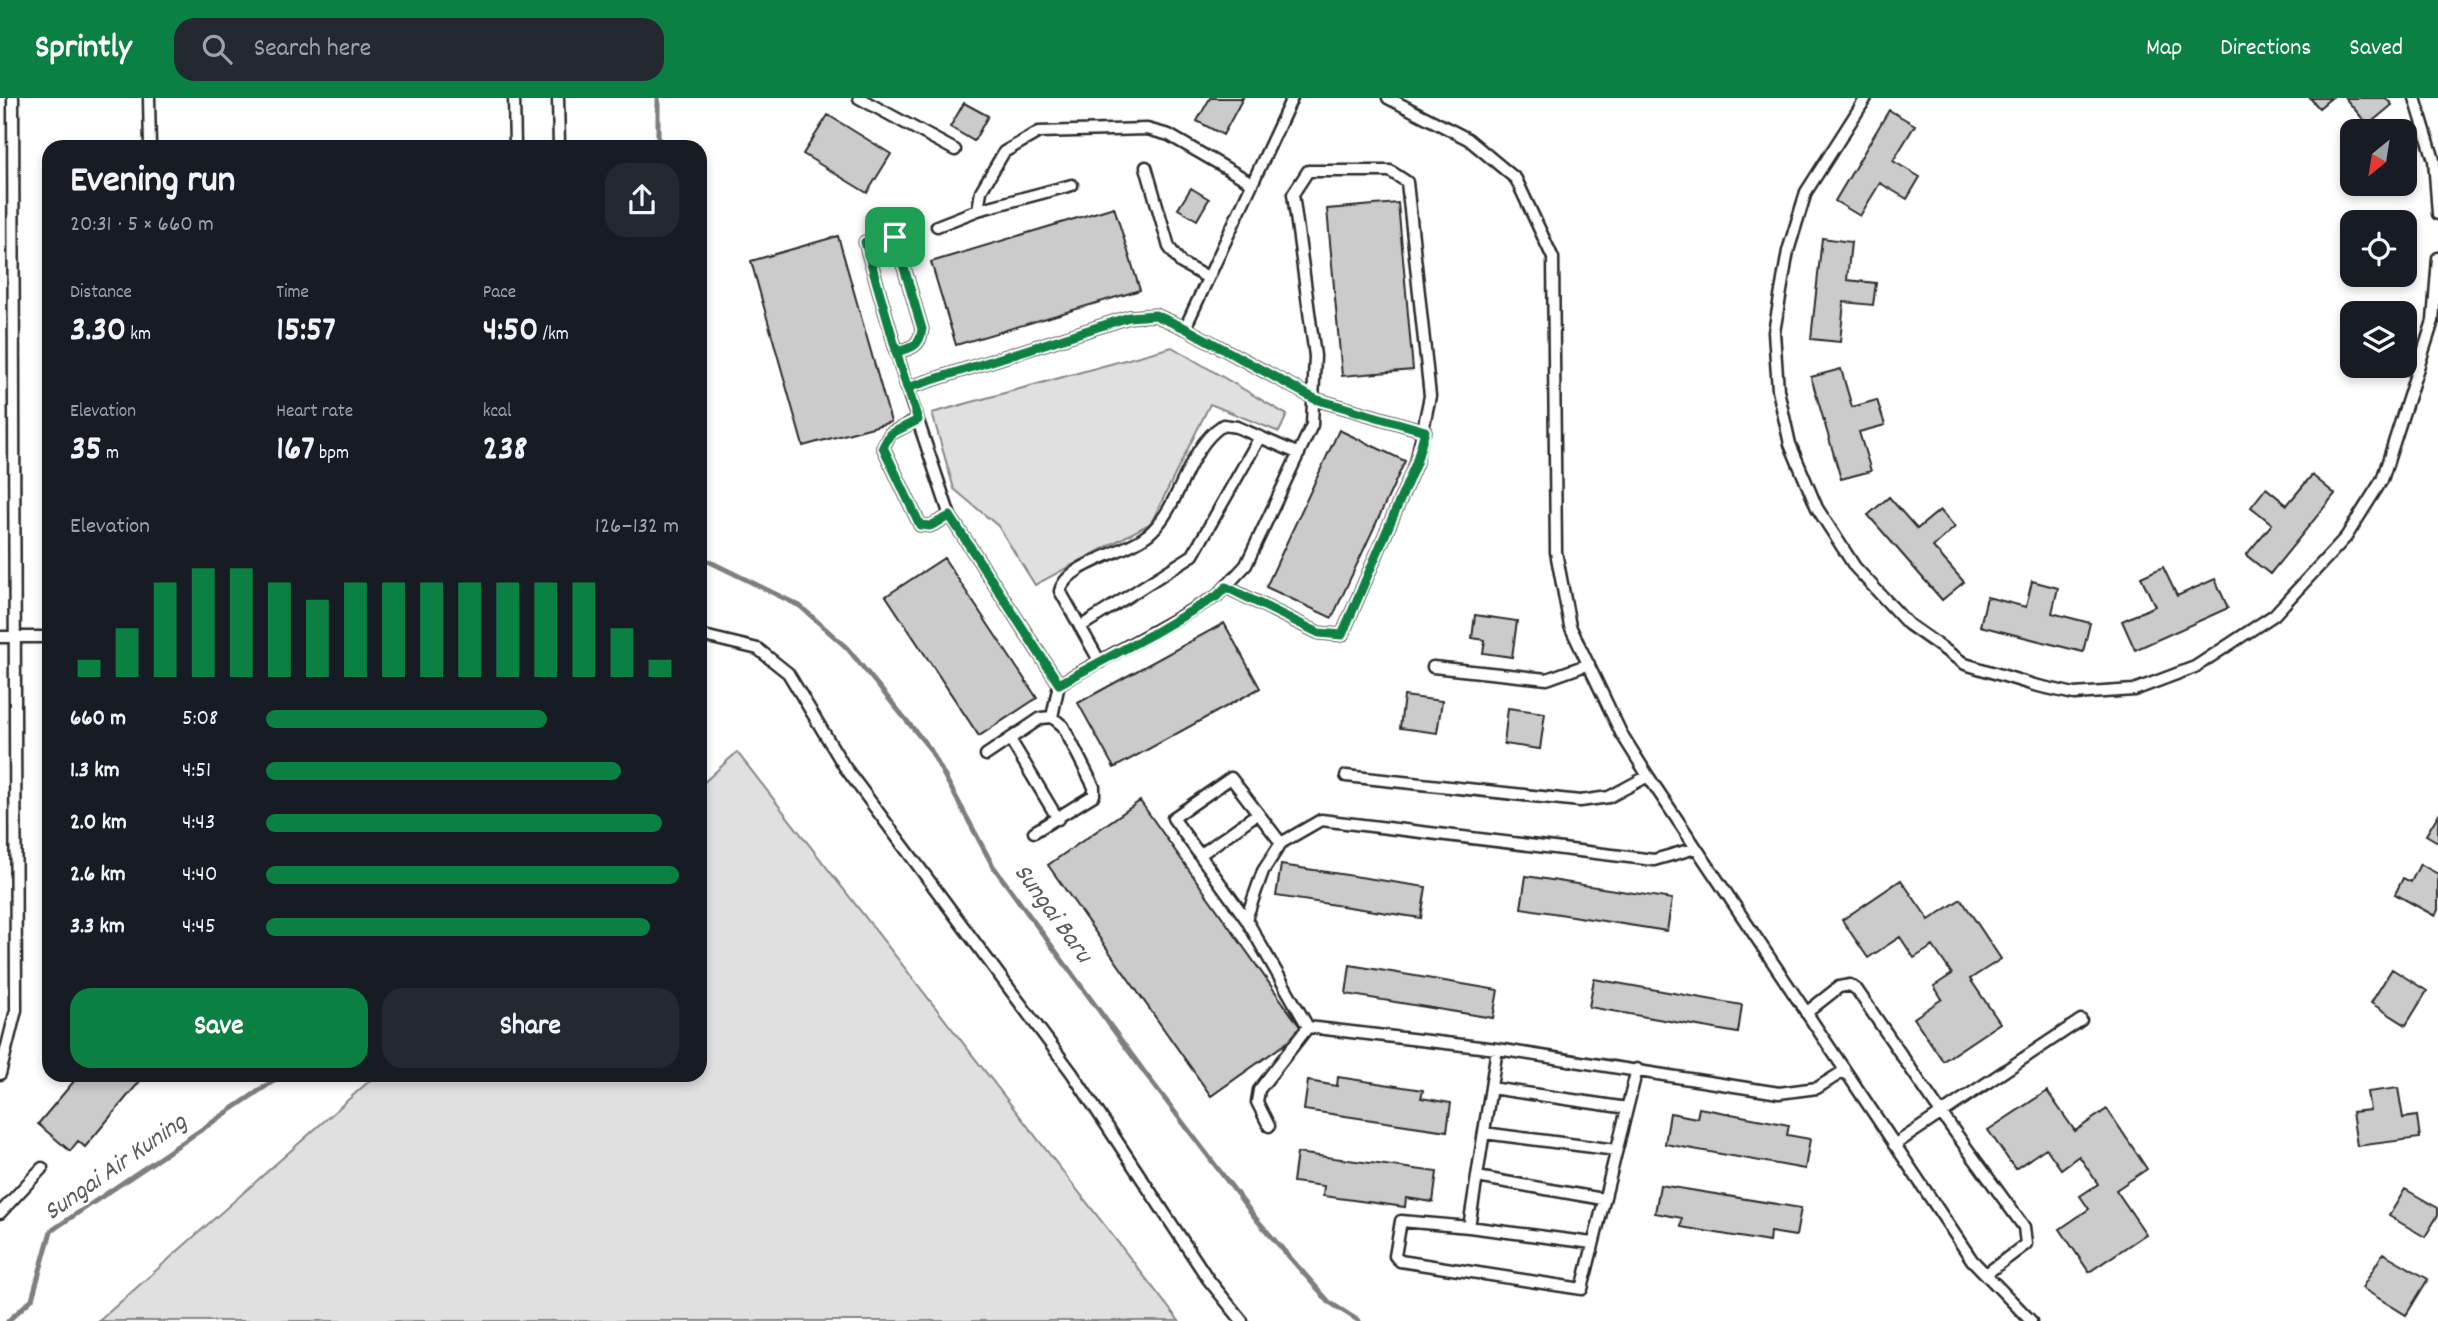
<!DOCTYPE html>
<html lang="en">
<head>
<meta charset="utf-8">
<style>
  body { margin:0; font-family:Dekko,sans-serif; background:#242831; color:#f1f3f6; height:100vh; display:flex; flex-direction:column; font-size:26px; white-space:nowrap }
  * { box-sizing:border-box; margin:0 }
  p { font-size:23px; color:#9ea1a6 }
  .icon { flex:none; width:38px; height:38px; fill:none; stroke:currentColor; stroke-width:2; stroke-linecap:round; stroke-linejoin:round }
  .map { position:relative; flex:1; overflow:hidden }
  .panel { position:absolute; left:42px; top:42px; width:665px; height:942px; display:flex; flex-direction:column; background:#171b24; border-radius:21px; box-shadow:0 4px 10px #0003 }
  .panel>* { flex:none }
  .needle { width:46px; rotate:210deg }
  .fabs { position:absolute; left:2340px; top:21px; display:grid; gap:14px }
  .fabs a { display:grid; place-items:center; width:77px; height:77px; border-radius:14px; background:#171b24; box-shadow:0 4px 10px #0003; font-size:35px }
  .pin { position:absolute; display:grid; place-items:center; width:60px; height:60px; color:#fff; margin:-30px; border-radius:14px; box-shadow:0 4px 10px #0006 }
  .round { display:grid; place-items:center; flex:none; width:74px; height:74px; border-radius:21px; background:#242831 }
  .head { display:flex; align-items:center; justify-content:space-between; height:119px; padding:0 28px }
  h1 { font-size:38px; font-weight:800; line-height:52px }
  .stats { display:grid; grid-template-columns:repeat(3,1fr); gap:10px; height:119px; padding:7px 28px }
  .stats div { display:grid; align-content:center }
  .stats b { font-size:35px; font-weight:800 }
  .stats small { font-size:19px; font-weight:400 }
  .stats p { font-size:19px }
  .chart { height:196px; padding:14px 28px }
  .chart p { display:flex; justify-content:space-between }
  .chart svg { width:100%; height:126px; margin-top:7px; stroke:#0b8043; stroke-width:6 }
  .cta { display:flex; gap:14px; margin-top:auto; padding:14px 28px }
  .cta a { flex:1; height:80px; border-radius:21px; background:#0b8043; color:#fff; font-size:28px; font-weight:800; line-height:80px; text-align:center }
  .cta a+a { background:#242831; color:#f1f3f6 }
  ul { padding:0 28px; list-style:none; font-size:23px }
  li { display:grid; grid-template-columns:112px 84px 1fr; align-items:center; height:52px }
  li i { height:18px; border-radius:9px; background:#0b8043 }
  header { display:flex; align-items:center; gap:42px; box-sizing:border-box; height:98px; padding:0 35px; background:#0b8043; color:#fff }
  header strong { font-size:33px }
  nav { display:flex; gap:38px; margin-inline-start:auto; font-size:24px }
  .search { width:490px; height:63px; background:#242831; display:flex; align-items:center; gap:18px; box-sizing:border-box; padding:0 24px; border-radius:21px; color:#9ea1a6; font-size:26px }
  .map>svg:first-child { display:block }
  .green { fill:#e0e0e0; stroke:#868686; stroke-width:2 }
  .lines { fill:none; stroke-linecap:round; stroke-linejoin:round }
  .stream { stroke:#7e7e7e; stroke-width:5 }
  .building { fill:#cbcbcb; stroke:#2b2b2b; stroke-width:2 }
  .lane-casing { stroke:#2b2b2b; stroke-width:15 }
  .lane { stroke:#fff; stroke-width:10 }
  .route-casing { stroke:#fff; stroke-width:14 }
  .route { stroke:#0b8043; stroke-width:9 }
  .labels { text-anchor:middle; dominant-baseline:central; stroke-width:5; stroke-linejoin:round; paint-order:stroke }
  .water-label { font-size:26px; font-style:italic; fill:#5c5c5c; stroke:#fff }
</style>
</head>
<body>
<header>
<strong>Sprintly</strong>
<div class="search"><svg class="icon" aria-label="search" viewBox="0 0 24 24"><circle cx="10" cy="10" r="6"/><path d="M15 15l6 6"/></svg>Search here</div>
<nav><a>Map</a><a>Directions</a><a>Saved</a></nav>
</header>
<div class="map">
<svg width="2438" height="1223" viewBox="0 0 2438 1223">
  <rect width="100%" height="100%" fill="#fff"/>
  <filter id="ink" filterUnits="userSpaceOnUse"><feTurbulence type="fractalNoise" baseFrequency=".0143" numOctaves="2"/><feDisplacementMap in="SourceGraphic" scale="14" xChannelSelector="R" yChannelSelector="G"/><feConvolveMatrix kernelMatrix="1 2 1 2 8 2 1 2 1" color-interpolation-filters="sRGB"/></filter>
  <g filter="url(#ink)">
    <path class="green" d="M1172,249L1287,317L1279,334L1210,306L1151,425L1035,487L998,428L954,391L932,315Z
      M737,654L1179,1223H99L376,977L700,976V688Z"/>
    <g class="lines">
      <path class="stream" d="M658,0V49
        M700,459L800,508L847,550L930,651L993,768L1145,975L1257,1122L1329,1204L1359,1223
        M8,1223L32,1201L51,1133L284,976"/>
    </g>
    <path class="building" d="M1210,0H1243L1223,37L1197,23Z
      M2310,0H2331L2319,10Z
      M2345,0H2386L2392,7L2368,27Z
      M964,5L988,18L974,43L950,29Z
      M1889,12L1915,27L1893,63L1920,79L1907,101L1880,85L1860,118L1835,103Z
      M828,17L891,56L867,95L803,56Z
      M1191,90L1209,101L1197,122L1178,111Z
      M1398,105L1413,272L1342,278L1327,111Z
      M1114,109L1140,192L956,247L931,164Z
      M838,138L891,324L803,348L751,163Z
      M1822,140L1851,144L1847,182L1876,185L1873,207L1844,204L1840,244L1811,241Z
      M1841,271L1852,309L1877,302L1885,327L1859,334L1871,373L1841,381L1811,279Z
      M1339,332L1405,363L1332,520L1266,489Z
      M2312,377L2335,396L2270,476L2246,457L2272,426L2251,409L2266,390L2287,407Z
      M1889,399L1917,431L1940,412L1955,429L1933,449L1964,484L1942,502L1868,417Z
      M944,460L1037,600L979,638L886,498Z
      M2163,469L2177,498L2215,481L2228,510L2135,552L2122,523L2155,508L2141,479Z
      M2032,483L2058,490L2052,515L2090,525L2083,554L1980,528L1987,499L2026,509Z
      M1475,517L1517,523L1512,559L1483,555L1485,542L1472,540Z
      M1224,525L1260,590L1114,670L1078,605Z
      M1404,598L1442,603L1437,635L1400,630Z
      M1508,610L1545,615L1540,651L1504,646Z
      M1140,703L1303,933L1211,998L1048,767Z
      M2438,717V744L2426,737Z
      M2420,766L2438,776V812L2435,818L2395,796L2403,780L2411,784Z
      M1281,767L1426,789L1421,820L1276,798Z
      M1526,778L1672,801L1667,833L1521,810Z
      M1901,782L1929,822L1961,801L2001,861L1970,881L2000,925L1943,963L1914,920L1942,901L1934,888L1952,876L1933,848L1914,860L1900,839L1868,860L1842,822Z
      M1350,867L1498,892L1493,920L1346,896Z
      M2392,871L2427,893L2406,927L2371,905Z
      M1594,881L1742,907L1738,935L1589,909Z
      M80,976H146L85,1049L78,1043L70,1053L38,1026Z
      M1338,979L1423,992L1421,1000L1451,1005L1447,1033L1304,1012L1308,983L1337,988Z
      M2398,990L2403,1020L2417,1018L2420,1040L2357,1048L2352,1014L2370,1012L2367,994Z
      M2047,993L2075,1033L2107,1011L2147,1071L2116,1092L2146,1136L2089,1174L2060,1131L2089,1111L2080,1098L2098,1086L2079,1058L2061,1071L2046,1050L2015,1071L1988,1032Z
      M1699,1010L1789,1027L1787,1037L1810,1041L1805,1071L1665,1046L1670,1015L1697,1020Z
      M1297,1055L1437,1074L1433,1104L1406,1100L1405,1109L1323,1098L1324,1088L1293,1084Z
      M1660,1087L1801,1110L1796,1138L1770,1134L1769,1144L1681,1129L1682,1120L1655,1115Z
      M2405,1091L2438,1110V1117L2425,1139L2389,1118Z
      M2383,1155L2428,1181L2406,1217L2362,1190Z"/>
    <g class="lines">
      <defs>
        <path id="lane" d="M149,0L150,49
          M514,0L515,49
          M558,0L559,49
          M859,0L955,52
          M1388,0L1468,41L1516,81L1553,160L1556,454L1570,528L1621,635L1648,678L1972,1162L2031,1223
          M1866,0L1806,94L1788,153L1774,234L1778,292L1790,346L1817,410L1855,469L1908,526L1965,566L2034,587L2074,596L2134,592L2195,569L2274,517L2346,439L2382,382L2433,223L2438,160
          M2415,0L2434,62L2438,116
          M1146,69L1169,149L1181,165L1208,180
          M978,112L981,93L1004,54L1039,34L1147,31L1169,37L1252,85
          M937,128L978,112L1072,87
          M1185,230L1292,0
          M896,254C912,250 920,248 922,231L895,139L865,144L907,290L950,418L1059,586L1052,619
          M907,290L1129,219L1155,217L1185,230L1315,301L1425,333
          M917,322L890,336L883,349L920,427L930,428L950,418
          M1080,529L1193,457L1260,339
          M700,537L758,551L788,575L844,668L1072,975L1208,1181L1242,1223
          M0,539H49
          M1100,564L1060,493C1067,464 1130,455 1152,433C1182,404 1187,350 1223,327L1237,329L1299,356
          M1433,569L1547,581L1589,566
          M1059,586L1217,498L1246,467L1312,327L1315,258L1293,96L1308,73H1390L1407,84L1430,298L1416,365L1342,537L1319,535L1226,489
          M1010,641L1058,721
          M986,657L1041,620L1052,619L1063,628L1094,689V697L1034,734
          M1346,678L1580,703L1609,699L1648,678
          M1281,745L1231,680L1173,720L1246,821L1308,929
          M1200,757L1258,715
          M1246,821L1263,773L1281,745L1321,722L1654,762L1696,750
          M1806,915L1839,889L1850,887L1857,892L1941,1015L2024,1129L2026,1146L1986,1176
          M1308,929L1497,951L1779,995L1817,990L1844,973
          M1497,951L1469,1129L1401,1123L1395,1158L1400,1163L1582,1191L1637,971
          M0,976L16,912L13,0
          M1491,990L1627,1010
          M1269,1028L1257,1004L1259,992L1308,929
          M1484,1035L1616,1052
          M1894,1047L2081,922
          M1477,1079L1603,1101
          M0,1115L42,1070
          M1469,1129L1592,1145"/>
      </defs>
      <use href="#lane" class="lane-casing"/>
      <use href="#lane" class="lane"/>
    </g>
  </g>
  <g class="lines" filter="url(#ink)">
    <defs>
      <path id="route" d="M895,139L922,231C920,248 912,250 896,254L918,322L890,336L883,349L920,427L930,428L950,418L1059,586L1154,535L1217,498L1226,489L1319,535L1342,537L1416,365L1425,333L1315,301L1185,230L1155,217L1129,219L907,290C893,241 879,193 865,144L895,139"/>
    </defs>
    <use href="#route" class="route-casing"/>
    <use href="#route" class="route"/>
  </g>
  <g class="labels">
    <g class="water-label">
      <text transform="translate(1052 816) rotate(54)">Sungai Baru</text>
      <text transform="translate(116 1070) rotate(-35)">Sungai Air Kuning</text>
    </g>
  </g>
</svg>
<div class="fabs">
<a><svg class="needle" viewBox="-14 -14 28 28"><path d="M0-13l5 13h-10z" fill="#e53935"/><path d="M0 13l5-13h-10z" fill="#9ea1a6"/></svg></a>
<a><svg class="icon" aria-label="locate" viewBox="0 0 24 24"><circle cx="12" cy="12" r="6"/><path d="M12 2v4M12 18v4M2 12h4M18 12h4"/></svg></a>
<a><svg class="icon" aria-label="layers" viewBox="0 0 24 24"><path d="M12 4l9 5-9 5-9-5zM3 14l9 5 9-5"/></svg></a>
</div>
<div class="pin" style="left:895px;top:139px;background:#1e9e55"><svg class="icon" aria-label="arrive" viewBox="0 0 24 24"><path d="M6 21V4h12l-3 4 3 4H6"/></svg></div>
<section class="panel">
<div class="head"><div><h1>Evening run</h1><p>20:31 · 5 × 660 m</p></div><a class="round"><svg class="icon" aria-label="share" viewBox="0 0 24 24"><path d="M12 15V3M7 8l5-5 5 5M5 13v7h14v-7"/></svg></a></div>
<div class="stats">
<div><p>Distance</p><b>3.30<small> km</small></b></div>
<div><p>Time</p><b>15:57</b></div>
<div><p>Pace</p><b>4:50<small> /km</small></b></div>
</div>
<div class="stats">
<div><p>Elevation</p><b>35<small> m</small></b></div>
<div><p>Heart rate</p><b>167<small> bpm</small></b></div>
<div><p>kcal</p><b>238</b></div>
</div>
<div class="chart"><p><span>Elevation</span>126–132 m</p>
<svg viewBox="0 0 160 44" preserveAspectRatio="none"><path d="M5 44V38M15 44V27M25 44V11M35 44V6M45 44V6M55 44V11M65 44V17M75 44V11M85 44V11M95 44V11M105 44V11M115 44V11M125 44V11M135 44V11M145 44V27M155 44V38"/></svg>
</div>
<ul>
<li><b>660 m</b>5:08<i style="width:68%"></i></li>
<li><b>1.3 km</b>4:51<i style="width:86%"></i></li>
<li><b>2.0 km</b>4:43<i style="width:96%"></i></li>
<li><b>2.6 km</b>4:40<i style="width:100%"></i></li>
<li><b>3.3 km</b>4:45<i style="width:93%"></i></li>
</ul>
<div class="cta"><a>Save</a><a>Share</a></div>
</section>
</div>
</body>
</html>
